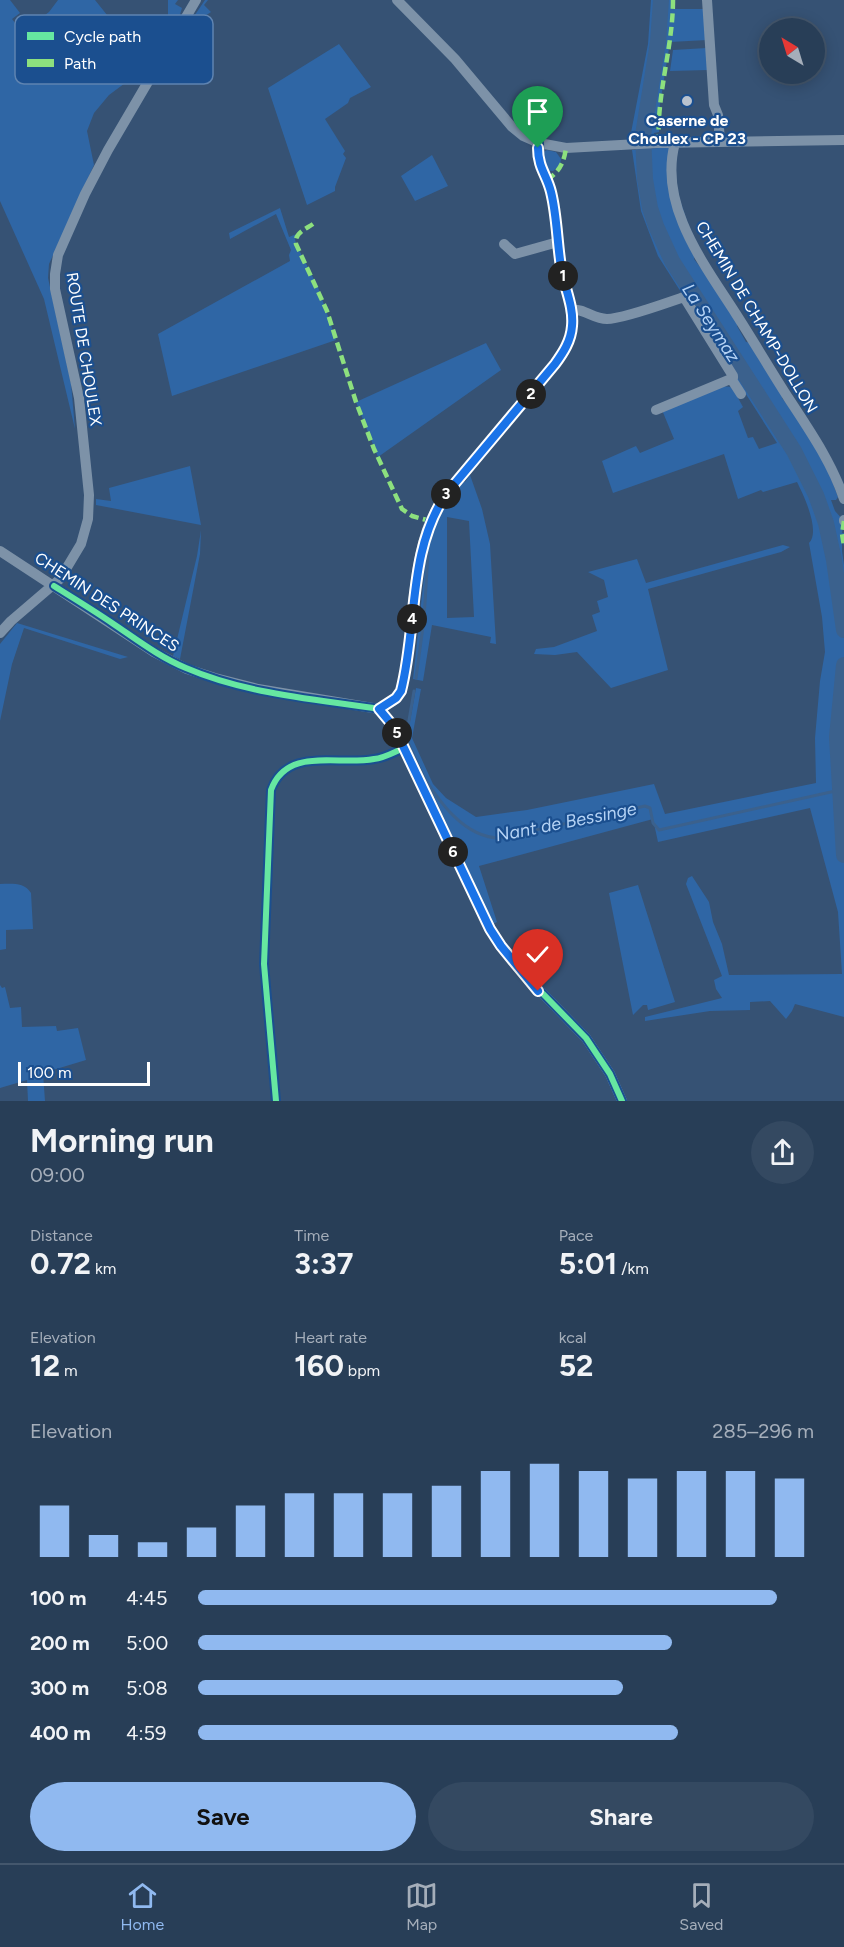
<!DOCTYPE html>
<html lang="en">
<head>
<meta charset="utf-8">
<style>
  body { margin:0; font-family:Figtree,sans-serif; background:#344961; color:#f1f3f6; height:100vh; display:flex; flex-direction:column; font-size:22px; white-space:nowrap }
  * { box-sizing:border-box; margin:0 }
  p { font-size:20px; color:#a5aeba }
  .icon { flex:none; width:33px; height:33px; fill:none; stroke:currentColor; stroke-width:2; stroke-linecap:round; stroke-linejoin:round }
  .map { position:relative; height:1101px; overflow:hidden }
  .details { display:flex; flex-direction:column; background:#283e57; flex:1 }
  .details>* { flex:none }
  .needle { width:39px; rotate:322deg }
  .fabs { position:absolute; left:759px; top:18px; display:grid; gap:12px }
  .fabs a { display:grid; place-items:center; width:66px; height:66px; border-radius:50%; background:#283e57; box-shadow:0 3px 15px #0003,0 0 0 2px #44576d; font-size:30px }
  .scale { position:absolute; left:18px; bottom:15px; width:132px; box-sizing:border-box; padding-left:6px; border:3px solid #fff; border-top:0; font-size:16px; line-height:21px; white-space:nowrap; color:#fff; -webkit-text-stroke:4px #1b4f8f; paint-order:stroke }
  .pin { position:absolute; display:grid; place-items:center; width:51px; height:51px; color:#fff; margin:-62px -26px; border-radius:50% 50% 50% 0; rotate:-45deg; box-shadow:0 0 6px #0007 }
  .pin .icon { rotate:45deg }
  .km { position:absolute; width:30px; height:30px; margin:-15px; border-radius:50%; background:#222; color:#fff; font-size:16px; line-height:30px; text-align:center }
  .round { display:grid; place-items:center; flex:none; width:63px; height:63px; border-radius:32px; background:#344961 }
  .head { display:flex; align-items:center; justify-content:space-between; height:102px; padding:0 30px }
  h1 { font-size:33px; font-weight:700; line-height:45px }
  .stats { display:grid; grid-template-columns:repeat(3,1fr); gap:9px; height:102px; padding:6px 30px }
  .stats div { display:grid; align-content:center }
  .stats b { font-size:30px; font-weight:700 }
  .stats small { font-size:16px; font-weight:400 }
  .stats p { font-size:16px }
  .chart { height:168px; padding:12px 30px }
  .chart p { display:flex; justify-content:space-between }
  .chart svg { width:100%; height:108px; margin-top:6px; stroke:#90b9f0; stroke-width:6 }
  .cta { display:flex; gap:12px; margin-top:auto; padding:12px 30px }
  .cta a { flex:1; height:69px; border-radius:36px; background:#90b9f0; color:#111; font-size:24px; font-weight:700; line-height:69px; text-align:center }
  .cta a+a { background:#344961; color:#f1f3f6 }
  ul { padding:0 30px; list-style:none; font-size:20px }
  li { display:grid; grid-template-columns:96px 72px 1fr; align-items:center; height:45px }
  li i { height:15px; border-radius:8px; background:#90b9f0 }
  .tabs { display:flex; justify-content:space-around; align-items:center; height:84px; border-top:2px solid #44576d; background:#283e57; font-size:16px; color:#a5aeba }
  .tabs a { display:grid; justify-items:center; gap:3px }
  .tabs .on { color:#90b9f0 }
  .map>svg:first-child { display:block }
  .green { fill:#2f66a5; fill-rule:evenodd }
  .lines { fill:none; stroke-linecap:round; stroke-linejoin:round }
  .stream { stroke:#3b618d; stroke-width:3 }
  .river { stroke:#3b618d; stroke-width:16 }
  .minor { stroke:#7d92a8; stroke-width:10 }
  .quiet { stroke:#8de07e; stroke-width:4.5; stroke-dasharray:9 4.5; stroke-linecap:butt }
  .cycleway-casing { stroke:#1b4f8f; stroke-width:10 }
  .cycleway { stroke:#66e7a1; stroke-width:6 }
  .route-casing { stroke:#fff; stroke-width:12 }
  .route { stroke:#1a73e8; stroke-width:8 }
  .poi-dot { fill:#b9c2ce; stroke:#1b4f8f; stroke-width:2 }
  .labels { text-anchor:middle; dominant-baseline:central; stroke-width:4.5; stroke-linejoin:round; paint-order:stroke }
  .poi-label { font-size:16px; font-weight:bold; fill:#fff; stroke:#1b4f8f }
  .street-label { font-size:16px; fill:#fff; stroke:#1b4f8f }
  .water-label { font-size:18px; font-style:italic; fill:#b5d3f5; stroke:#1b4f8f }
  .key { fill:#1b4f8f; stroke:#5f84b1; stroke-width:1.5 }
  .key-label { font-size:16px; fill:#fff }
</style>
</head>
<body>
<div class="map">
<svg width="844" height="1101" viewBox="0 0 844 1101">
  <rect width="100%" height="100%" fill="#365274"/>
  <path class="green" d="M0,0H10L20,13L12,19L22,32L49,12L58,0H95L148,66L109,95L94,113L87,131L94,165L49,264L48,278L71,383L75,429L44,299L0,201Z
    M168,0H178L175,4L182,8L177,24L168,19Z
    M205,0H208L204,5L211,12L190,26L187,35L180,37Z
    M651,0H673V9H705L707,40L670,42L660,104L659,132L654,133V137L630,138L648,44Z
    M339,44L371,87L350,98L348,103L325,119L345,151L343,154L346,158L335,187V191L307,205L268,88Z
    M707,48L708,70L670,71L673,50Z
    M675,143L671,173L697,251L694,259L738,317L737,326L746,342L754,343L784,391L782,398L819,446L838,497L836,500H831L835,511L844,521L842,533H844V546L842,538V551L844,565V1017L795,1004L792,1011L786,1019L770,1001L750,1002V1010L710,1011L645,1021V1017L722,998L716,989L714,980L722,976L686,884L688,878L692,876L709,902L713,922L722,944L729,975L842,974L838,912L810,808L658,842L653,819L479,866L497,922L493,924L407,738L416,688L421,689L412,738L433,784L446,798L476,817L527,810L654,784L665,814L816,783L815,738L820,681L825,652L822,617L809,543C821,531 803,494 797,482L763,492L761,490L738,499L724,454L613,493L602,461L636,446L640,453L674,439L662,410L721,386L732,387L743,407L738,411L748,438L753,437L759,449L777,443L658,256L641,211L632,150L659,148Z
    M547,150L556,152L561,159L560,165L553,171L545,170L543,152Z
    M432,155L448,186L415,201L401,176Z
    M280,208L289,237L299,233L295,239L296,244L318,287L336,340L172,396L158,334L290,261L289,255L291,250L276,214L230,239L229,233Z
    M486,343L501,370L378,457L356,402Z
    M190,466L201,525L96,505V499L111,501L109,488Z
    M470,475L482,509L490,544L496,644L490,643L491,637L432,625L423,681L413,679L427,549C436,517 443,506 463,481L465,482ZM447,517L469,521L474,617L447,618Z
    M201,530L200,554L180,659L173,656L197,556Z
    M783,545L790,547L781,552L648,589L668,670L611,688L577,652L555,655L534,654L536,649L554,647L597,631L592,615L600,612L597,601L608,597L604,580L588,572L637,559L646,583Z
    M17,623L128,657L120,659L24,628L12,664L0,721V644Z
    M0,884C12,884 24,882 31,893L33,929L6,930V949L0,950Z
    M638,885L675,1002L648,1010L647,1005H643L633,1015L609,893Z
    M0,985L2,988L5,987L10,1008L21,1007L22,1027L56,1026L57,1031L78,1028L86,1060L43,1073L45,1101H28L27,1080L0,1088Z"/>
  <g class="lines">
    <path class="stream" d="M416,678L424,619L428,553
      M414,691L406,738L417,764
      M421,773C438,800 464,838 500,838L645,806L650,808L653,823L659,830L840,790"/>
    <path class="river" d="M661,0L658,42L643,135L645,179L650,208L656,226L672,261L794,451L816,495L826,523L834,560L844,630
      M844,665L837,737L844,855"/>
    <path class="minor" d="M397,0L455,59L512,127L523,136L539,143L566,148L657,143L844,140
      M707,0L714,105L718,115L720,141
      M675,143C658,205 704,264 736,314C754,342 771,371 789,399C810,431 832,463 844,499
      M504,244L515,254L558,242
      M571,310C584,308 593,319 607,319C623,319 666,303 684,297L733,376V378L656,410
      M732,380L741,394
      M844,521V520
      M0,551L154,652L187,669L215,678L258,689L379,709L394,727L490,929L515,965L586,1038L610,1074L622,1101
      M0,633L11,621L60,579L81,544L88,519L89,495L79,398L55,289V274L58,255L85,194L108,150L196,0
      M379,709L393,701L401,691C414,638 410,571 430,522C434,512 440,503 446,494L555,364L564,352L570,338L572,326L570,301L561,269L552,194L547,180L540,167L539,143"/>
    <path class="quiet" d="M659,143C656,95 673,48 673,0
      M547,180C560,171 564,162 566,148
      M313,224C306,229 294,233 296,244L327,311L356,402L374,449L402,509L412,516L430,521
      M844,521L842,534L844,546"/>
    <defs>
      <path id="cycleway" d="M54,586C73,598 93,610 112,623C136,639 159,657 186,668C246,694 315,699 379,709C392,701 400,697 404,681L420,560L430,521L446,494L555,364L564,352L570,338L572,326L570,301L561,269L552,194L547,180L540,167L539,143
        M392,723L490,929L515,965L586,1038L610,1074L622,1101
        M276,1101L264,964L271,790C287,746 338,766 374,759C385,758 394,752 404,748"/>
    </defs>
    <use href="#cycleway" class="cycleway-casing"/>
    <use href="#cycleway" class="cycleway"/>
  </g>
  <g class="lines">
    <defs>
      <path id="route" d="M538,991L501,946L490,929L394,727L379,709L396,698L401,691C418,625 407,553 446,494L555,364C563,353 571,341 572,326C574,306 564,287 561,267C557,242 557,216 551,192C547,175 538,168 538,148"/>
    </defs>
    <use href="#route" class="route-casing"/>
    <use href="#route" class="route"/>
  </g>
  <circle class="poi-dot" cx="687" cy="101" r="6"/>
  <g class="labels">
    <g class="poi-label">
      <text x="687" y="120">Caserne de<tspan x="687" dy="18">Choulex - CP 23</tspan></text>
    </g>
    <g class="street-label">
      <text transform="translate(757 317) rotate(59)">CHEMIN DE CHAMP-DOLLON</text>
      <text transform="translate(84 349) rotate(81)">ROUTE DE CHOULEX</text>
      <text transform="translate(107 602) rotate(33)">CHEMIN DES PRINCES</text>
    </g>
    <g class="water-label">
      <text transform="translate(711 323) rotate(57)">La Seymaz</text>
      <text transform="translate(566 822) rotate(-11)">Nant de Bessinge</text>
    </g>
  </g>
  <rect x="15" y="15" width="198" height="69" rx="9" class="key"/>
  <rect x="27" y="32" width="27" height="8" fill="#66e7a1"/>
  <rect x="27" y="59" width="27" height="8" fill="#8de07e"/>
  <g class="key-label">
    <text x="64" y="42">Cycle path</text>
    <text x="64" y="69">Path</text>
  </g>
</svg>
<div class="fabs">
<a><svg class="needle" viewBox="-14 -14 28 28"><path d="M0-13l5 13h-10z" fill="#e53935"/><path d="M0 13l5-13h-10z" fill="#a5aeba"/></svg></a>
</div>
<div class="scale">100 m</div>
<div class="pin" style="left:538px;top:148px;background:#1e9e55"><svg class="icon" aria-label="arrive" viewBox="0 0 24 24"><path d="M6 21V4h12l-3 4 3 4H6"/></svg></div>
<div class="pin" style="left:538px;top:991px;background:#d93025"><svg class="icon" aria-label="check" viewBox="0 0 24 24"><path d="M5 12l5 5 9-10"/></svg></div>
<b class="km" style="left:563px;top:276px">1</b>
<b class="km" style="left:531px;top:394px">2</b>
<b class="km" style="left:446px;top:494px">3</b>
<b class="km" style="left:412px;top:619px">4</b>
<b class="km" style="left:397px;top:733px">5</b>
<b class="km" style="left:453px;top:852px">6</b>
</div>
<section class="details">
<div class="head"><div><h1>Morning run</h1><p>09:00</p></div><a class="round"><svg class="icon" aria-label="share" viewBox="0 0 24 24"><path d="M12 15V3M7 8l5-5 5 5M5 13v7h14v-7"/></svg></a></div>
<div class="stats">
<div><p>Distance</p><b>0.72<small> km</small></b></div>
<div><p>Time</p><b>3:37</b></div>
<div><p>Pace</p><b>5:01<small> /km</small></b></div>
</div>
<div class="stats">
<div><p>Elevation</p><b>12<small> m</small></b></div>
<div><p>Heart rate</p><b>160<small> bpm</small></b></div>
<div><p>kcal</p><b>52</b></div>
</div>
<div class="chart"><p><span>Elevation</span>285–296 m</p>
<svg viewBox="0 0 160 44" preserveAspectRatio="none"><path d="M5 44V23M15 44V35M25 44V38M35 44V32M45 44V23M55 44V18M65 44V18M75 44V18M85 44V15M95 44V9M105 44V6M115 44V9M125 44V12M135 44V9M145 44V9M155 44V12"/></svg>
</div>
<ul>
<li><b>100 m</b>4:45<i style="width:94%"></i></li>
<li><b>200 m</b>5:00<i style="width:77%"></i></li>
<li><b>300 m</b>5:08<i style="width:69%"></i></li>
<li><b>400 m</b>4:59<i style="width:78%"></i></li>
</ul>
<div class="cta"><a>Save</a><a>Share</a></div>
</section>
<nav class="tabs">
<a class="on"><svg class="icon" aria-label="home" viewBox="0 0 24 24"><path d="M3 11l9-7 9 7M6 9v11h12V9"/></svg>Home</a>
<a><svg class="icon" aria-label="map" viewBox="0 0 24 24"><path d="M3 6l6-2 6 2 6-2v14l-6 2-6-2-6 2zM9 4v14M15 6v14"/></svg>Map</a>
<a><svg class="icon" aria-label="saved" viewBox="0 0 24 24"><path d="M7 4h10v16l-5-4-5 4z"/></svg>Saved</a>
</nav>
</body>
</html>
